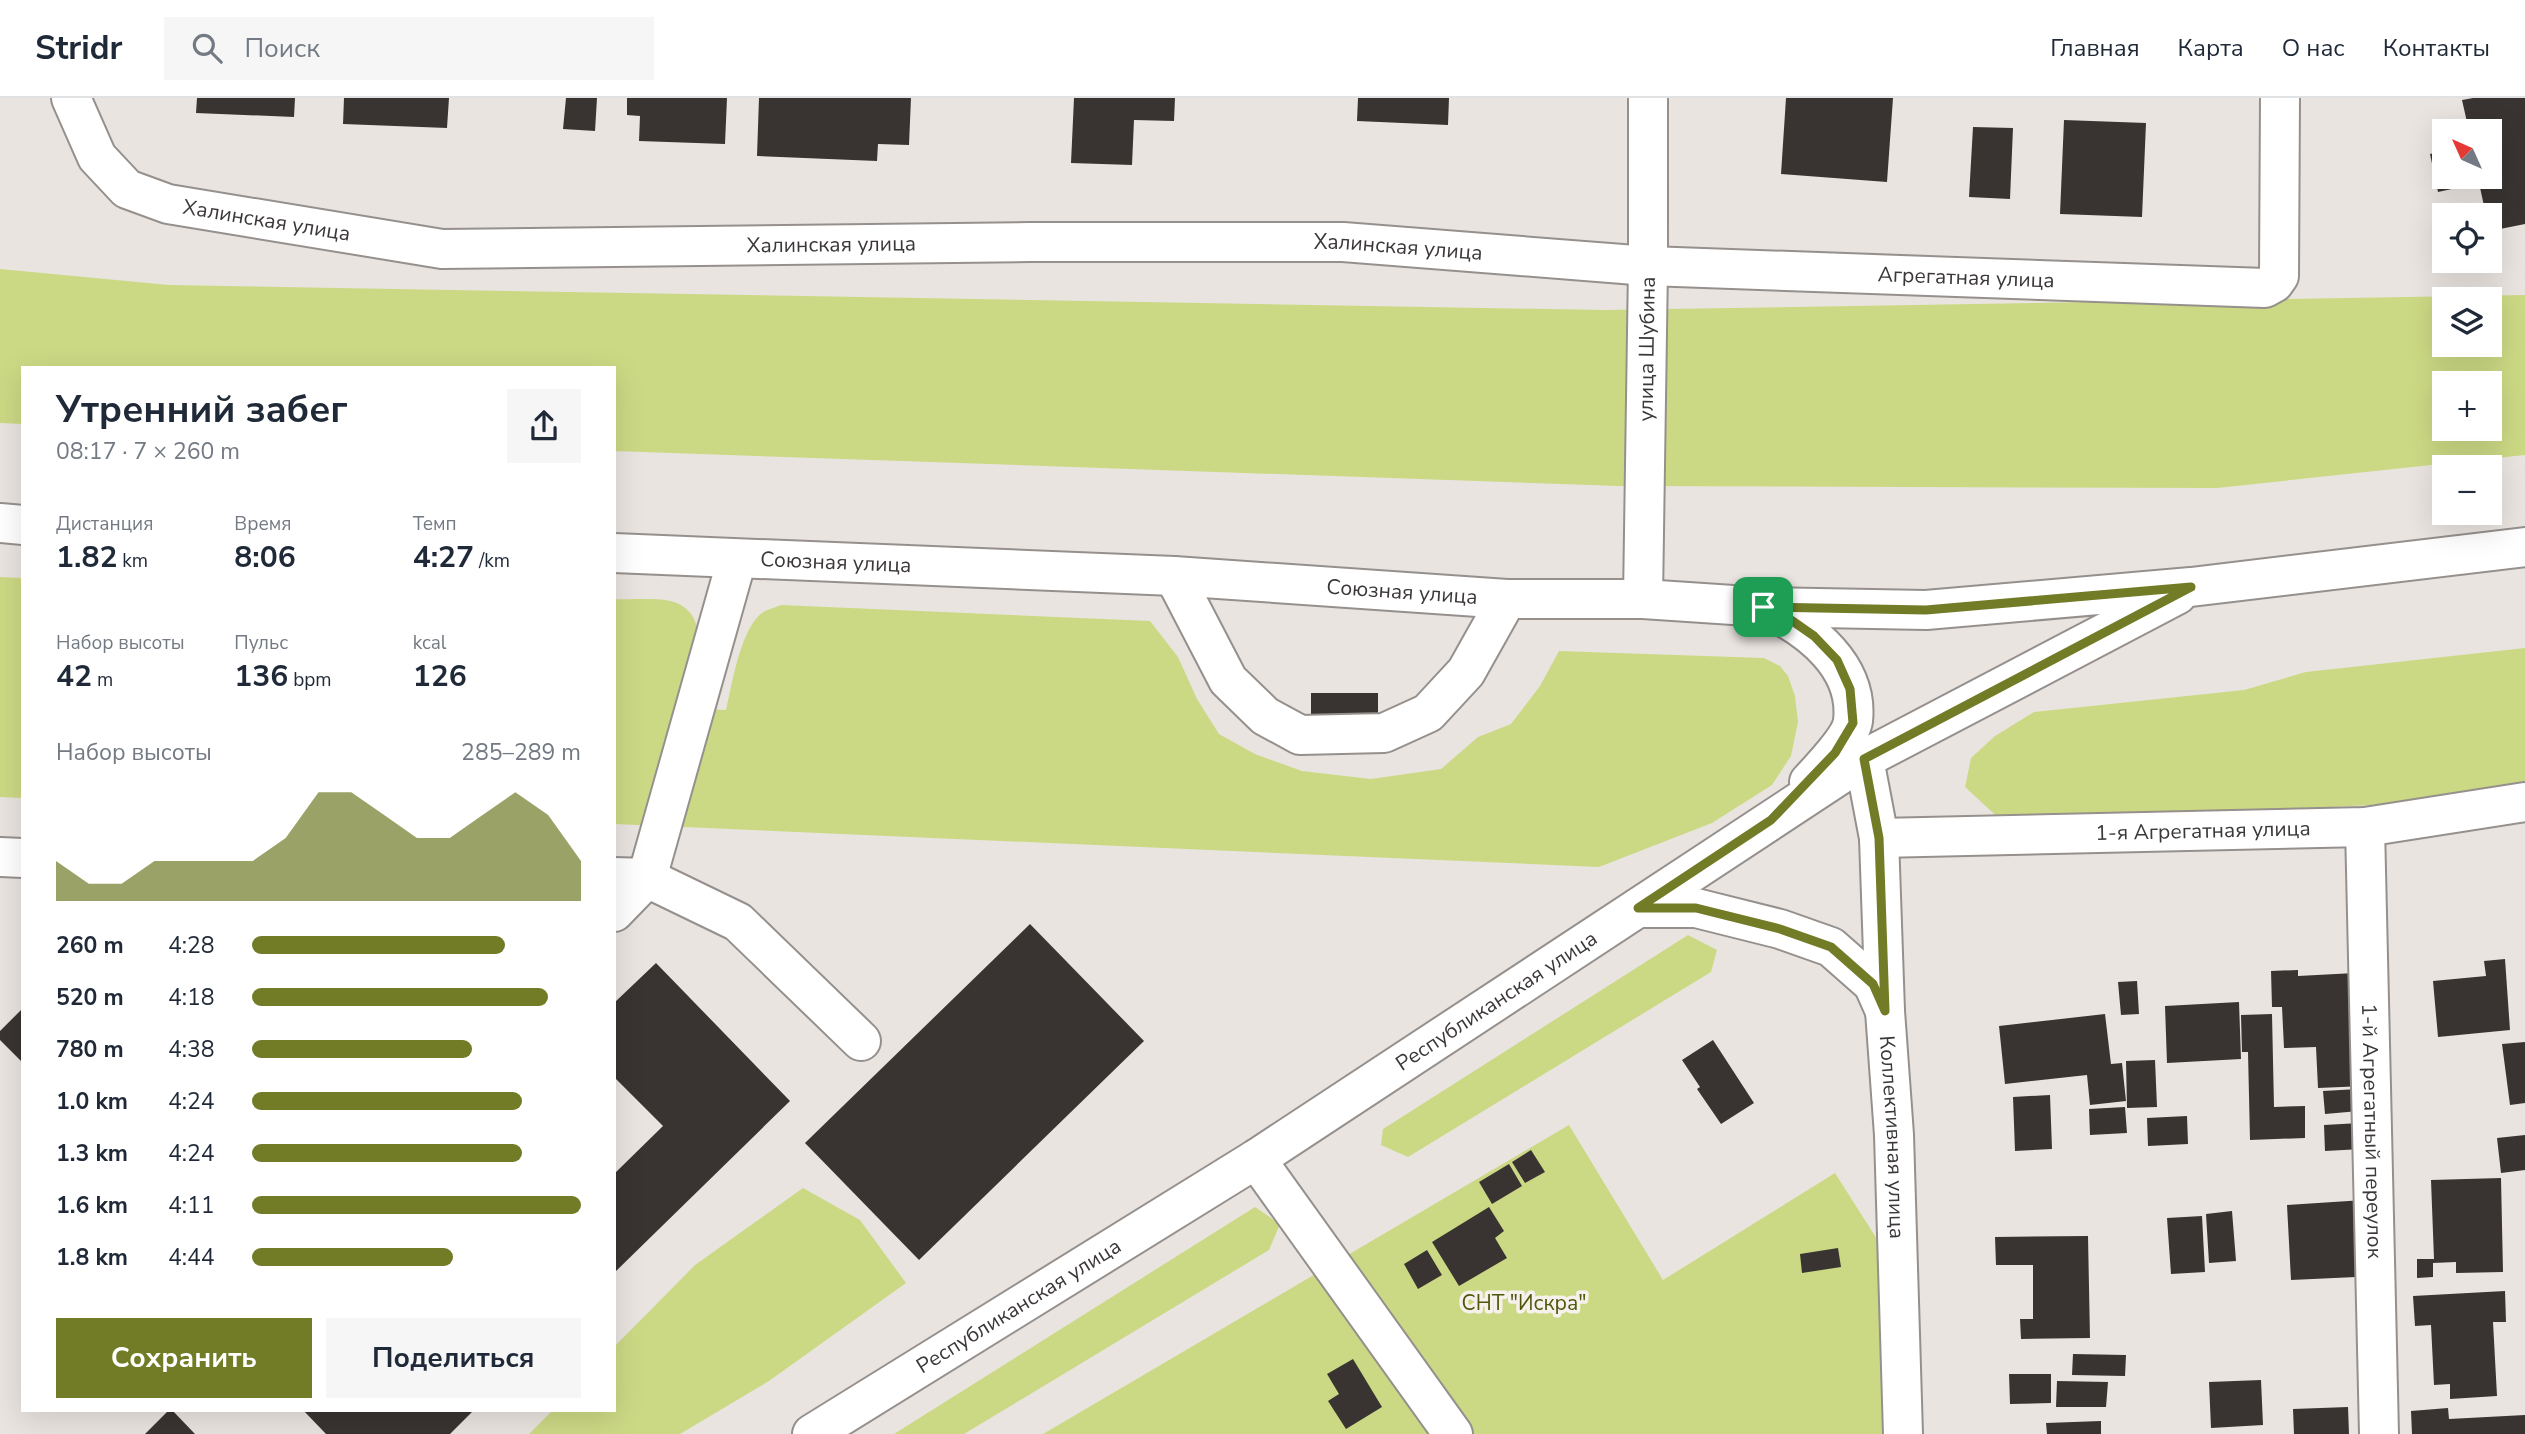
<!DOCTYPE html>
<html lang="ru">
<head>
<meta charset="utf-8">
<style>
  body { margin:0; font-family:"Nunito Sans",sans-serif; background:#f6f6f7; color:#1f2937; height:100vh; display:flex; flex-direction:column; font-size:26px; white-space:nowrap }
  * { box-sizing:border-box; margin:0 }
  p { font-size:23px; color:#747a83 }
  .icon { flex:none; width:38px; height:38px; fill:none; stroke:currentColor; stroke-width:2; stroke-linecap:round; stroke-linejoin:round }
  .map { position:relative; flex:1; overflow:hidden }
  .sheet { position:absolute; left:21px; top:268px; width:595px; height:1046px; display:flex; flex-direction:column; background:#fff; border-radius:0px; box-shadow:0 7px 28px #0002 }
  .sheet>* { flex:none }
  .needle { width:46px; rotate:315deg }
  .buttons { position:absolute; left:2432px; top:21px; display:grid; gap:14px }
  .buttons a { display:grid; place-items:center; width:70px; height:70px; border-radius:0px; background:#fff; box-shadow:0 7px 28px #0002; font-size:35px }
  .pin { position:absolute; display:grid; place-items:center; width:60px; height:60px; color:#fff; margin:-30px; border-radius:14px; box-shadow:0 4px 10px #0006 }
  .round { display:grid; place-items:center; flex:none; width:74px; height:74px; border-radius:0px; background:#f6f6f7 }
  .summary { display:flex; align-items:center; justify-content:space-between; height:119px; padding:0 35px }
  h1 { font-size:38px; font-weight:700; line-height:52px }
  .metrics { display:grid; grid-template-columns:repeat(3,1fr); gap:10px; height:119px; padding:7px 35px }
  .metrics div { display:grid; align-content:center }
  .metrics b { font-size:30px; font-weight:700 }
  .metrics small { font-size:19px; font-weight:400 }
  .metrics p { font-size:19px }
  .chart { height:196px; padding:14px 35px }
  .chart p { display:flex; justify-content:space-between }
  .chart svg { width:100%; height:126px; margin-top:7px; fill:#727c27; opacity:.7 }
  .action { display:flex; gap:14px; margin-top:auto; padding:14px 35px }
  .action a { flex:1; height:80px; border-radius:0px; background:#727c27; color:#fff; font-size:28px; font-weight:700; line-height:80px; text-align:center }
  .action a+a { background:#f6f6f7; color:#1f2937 }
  ul { padding:0 35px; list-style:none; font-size:23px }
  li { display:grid; grid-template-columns:112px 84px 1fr; align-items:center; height:52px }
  li i { height:18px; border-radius:9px; background:#727c27 }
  header { display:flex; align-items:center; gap:42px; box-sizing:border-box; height:98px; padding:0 35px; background:#fff; border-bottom:2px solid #e0e1e3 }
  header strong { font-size:33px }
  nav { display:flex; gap:38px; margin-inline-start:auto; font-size:24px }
  .search { width:490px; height:63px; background:#f6f6f7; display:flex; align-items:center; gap:18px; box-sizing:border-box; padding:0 24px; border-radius:0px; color:#747a83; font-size:26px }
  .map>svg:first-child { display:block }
  .green { fill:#ccd984; fill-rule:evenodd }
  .building { fill:#393432 }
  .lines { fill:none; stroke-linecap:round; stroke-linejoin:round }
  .minor-casing { stroke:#96908d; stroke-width:42 }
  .major-casing { stroke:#96908d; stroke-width:42 }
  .minor { stroke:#fff; stroke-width:38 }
  .major { stroke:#fff; stroke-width:38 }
  .route-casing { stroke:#fff; stroke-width:14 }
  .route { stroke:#727c27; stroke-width:9 }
  .labels { text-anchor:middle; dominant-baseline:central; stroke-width:7; stroke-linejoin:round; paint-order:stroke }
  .street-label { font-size:21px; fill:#3b3837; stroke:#f7f1ed }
  .park-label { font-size:21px; fill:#4f570b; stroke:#f7f1ed }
</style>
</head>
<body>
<header>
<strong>Stridr</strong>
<div class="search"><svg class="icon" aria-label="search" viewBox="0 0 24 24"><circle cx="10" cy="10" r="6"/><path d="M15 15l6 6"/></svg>Поиск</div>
<nav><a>Главная</a><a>Карта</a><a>О нас</a><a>Контакты</a></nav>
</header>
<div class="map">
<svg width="2525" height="1336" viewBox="0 0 2525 1336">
  <rect width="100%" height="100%" fill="#eae4e0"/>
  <path class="green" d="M0,171L169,187L1604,212L2525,197V357L2217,390L1618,388L614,353V270H23V326L0,325ZM2445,201H2490V247H2445ZM2445,285H2490V331H2445Z
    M0,479L23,480V700L0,699Z
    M614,501C630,502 660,499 674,504C718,520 690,578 683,610L726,612C732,587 741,526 765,513C770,511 776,509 781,507L1150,523L1178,559L1197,601L1219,636L1255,656L1302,673L1371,681L1441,671L1478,639L1511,626L1540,588L1559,553L1764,560L1780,568L1788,578L1795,598L1798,624L1791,658L1772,687L1712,725L1599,769L614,726Z
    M2525,550V694L2371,707L2004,725L1965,689L1971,660L1995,638L2034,614L2244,592L2306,574Z
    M1688,837L1717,852L1711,874L1408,1059L1381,1047L1383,1031Z
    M1569,1027L1663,1182L1835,1075L1882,1149V1336H1043Z
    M803,1090L860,1122L906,1185L769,1283L680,1336H529L552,1313L614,1312V1249L695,1167Z
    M1255,1109L1280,1126L1269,1152L964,1336H894Z"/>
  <path class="building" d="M197,0H295L294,19L196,15Z
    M344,0H449L447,30L343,26Z
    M566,0H597L595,33L563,31Z
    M627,0H727L725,46L639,43L640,18L627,17Z
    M759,0H911L909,47L878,46L877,63L757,58Z
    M1074,0H1175L1174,23L1134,22L1132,67L1071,65Z
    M1358,0H1449L1448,27L1357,23Z
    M1786,0H1893L1887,84L1781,76Z
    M2473,0H2525V126L2490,133V117H2486L2479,85L2438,94L2430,56L2445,53V79H2490V33H2469L2462,2Z
    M2064,22L2146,25L2142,119L2060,116Z
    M1973,29L2013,30L2010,101L1969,99Z
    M1311,595H1378V626L1311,627Z
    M1030,826L1144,943L919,1162L805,1045Z
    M2505,861L2510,932L2438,939L2433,883L2486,878L2484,863Z
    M656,865L790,1003L614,1175V1076L663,1028L614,979V905Z
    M2298,872V878L2355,875L2365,988L2318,990L2316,949L2284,950L2282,909H2272L2271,873Z
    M2137,883L2139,916L2121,917L2118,884Z
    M2239,904L2241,961L2167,965L2165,908Z
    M23,910V965L0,942V933Z
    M2105,916L2111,966L2122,965L2126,1003L2090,1007L2087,977L2005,986L1999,928Z
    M2272,916L2274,1009L2305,1008V1040L2250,1042L2248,954H2242L2241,917Z
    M1713,942L1754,1005L1721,1026L1697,991L1700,989L1682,962Z
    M2525,944V1005L2510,1007L2502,946Z
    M2155,962L2157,1009L2127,1010L2126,963Z
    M2358,991L2359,1013L2325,1016L2323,993Z
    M2050,997L2052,1051L2015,1053L2013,999Z
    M2125,1009L2127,1035L2090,1037L2089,1011Z
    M2187,1018L2188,1046L2148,1048L2147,1020Z
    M2360,1025L2362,1051L2325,1053L2324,1027Z
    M2525,1037V1072L2501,1075L2497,1040Z
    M1531,1052L1545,1074L1525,1085L1512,1064Z
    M1509,1066L1522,1088L1492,1106L1479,1084Z
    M2501,1080L2503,1174L2456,1175V1164L2433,1165V1179L2417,1180V1161H2434L2431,1082Z
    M2364,1102L2367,1147H2354L2356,1179L2291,1182L2287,1107Z
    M1489,1109L1504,1133L1495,1140L1507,1160L1459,1188L1432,1144Z
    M2232,1113L2236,1163L2209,1165L2206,1116Z
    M2202,1118L2205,1174L2171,1176L2167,1120Z
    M2088,1138L2090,1240L2021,1241L2020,1221H2033V1167H1996L1995,1139Z
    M1838,1150L1841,1169L1802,1175L1800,1156Z
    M1427,1152L1442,1177L1418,1191L1404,1166Z
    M2505,1193L2506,1224H2493L2497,1298L2450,1301V1286L2434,1287L2431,1227L2415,1228L2413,1198Z
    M2073,1256L2126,1257L2125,1278L2072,1277Z
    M1353,1261L1382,1309L1346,1331L1328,1303L1339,1296L1327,1276Z
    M2009,1276H2051V1305L2010,1306Z
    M2261,1282L2263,1327L2211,1330L2209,1284Z
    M2057,1283L2108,1284L2106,1309H2056Z
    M2348,1309L2349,1336H2294L2293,1311Z
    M2448,1310L2449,1321L2525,1317V1336H2412L2411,1313Z
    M169,1312H172L195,1336H145Z
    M303,1312H474L450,1336H326Z
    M2101,1323V1336H2047L2046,1325Z"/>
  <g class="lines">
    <defs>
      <g id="minor">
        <path id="s1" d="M71,0L97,59L127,91L168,106L442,151L1029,144H1343L1648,168L2265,190L2274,185L2279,178L2280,0"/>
        <path d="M1174,478L1228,582L1265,618L1300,637L1384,635L1428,615L1466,574L1507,501"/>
        <path id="s2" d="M1643,501L1648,168V0"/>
        <path id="s3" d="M1864,661L1879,740L1885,913L1894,1037L1903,1336"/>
        <path id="s4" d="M2365,729L2379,1336"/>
        <path id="s5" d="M1879,740L2365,729L2525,704"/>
        <path d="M0,759L23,760"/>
        <path d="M614,779L647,780L737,461"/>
        <path d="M1638,810H1696L1780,831L1831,849L1873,886L1885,913"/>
        <path d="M614,814L647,780L738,824L861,943"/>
        <path d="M1256,1061L1453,1336"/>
      </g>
      <g id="major">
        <path d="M0,425L23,427"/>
        <path id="s6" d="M614,455L1174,478L1507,501H1643L1763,509L1926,512L2191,489L2525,449"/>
        <path d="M1768,511C1811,531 1859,569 1853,623C1851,639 1821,671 1809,684"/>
        <path id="s7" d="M812,1336L1256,1061L1864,661L2177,497"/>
      </g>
    </defs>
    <use href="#minor" class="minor-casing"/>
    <use href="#major" class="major-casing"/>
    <use href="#minor" class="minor"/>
    <use href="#major" class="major"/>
  </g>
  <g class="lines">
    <defs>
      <path id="route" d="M2191,489L1864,661L1879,740L1885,913L1873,886L1831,849L1780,831L1696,810H1638L1771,722L1835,655L1853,625L1850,591L1837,562L1814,538L1791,522L1763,509L1926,512Z"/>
    </defs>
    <use href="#route" class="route-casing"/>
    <use href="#route" class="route"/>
  </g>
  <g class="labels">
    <g class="street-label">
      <text stroke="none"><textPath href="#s1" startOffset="252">Халинская улица</textPath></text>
      <text stroke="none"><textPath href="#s1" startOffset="819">Халинская улица</textPath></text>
      <text stroke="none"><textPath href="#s1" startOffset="1386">Халинская улица</textPath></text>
      <text stroke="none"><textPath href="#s1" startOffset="1955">Агрегатная улица</textPath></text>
      <text stroke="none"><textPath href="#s2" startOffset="250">улица Шубина</textPath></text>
      <text stroke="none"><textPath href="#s6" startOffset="222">Союзная улица</textPath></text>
      <text stroke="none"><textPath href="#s6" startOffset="789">Союзная улица</textPath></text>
      <text stroke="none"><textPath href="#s5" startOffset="324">1-я Агрегатная улица</textPath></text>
      <text stroke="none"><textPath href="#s7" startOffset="810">Республиканская улица</textPath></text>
      <text stroke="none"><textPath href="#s4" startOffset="304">1-й Агрегатный переулок</textPath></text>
      <text stroke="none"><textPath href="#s3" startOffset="380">Коллективная улица</textPath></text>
      <text stroke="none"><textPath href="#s7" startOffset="243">Республиканская улица</textPath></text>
    </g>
    <g class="park-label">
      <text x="1524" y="1205">СНТ "Искра"</text>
    </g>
  </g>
</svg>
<div class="buttons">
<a><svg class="needle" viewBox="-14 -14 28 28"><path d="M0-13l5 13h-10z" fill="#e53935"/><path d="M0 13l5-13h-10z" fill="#747a83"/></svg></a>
<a><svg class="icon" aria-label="locate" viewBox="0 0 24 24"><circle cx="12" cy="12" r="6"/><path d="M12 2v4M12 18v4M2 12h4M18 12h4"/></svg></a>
<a><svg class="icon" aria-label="layers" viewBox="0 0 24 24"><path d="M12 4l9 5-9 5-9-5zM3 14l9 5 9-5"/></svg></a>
<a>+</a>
<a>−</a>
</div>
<div class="pin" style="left:1763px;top:509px;background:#1e9e55"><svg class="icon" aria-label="arrive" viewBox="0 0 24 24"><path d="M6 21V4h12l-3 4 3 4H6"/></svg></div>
<section class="sheet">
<div class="summary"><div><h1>Утренний забег</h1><p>08:17 · 7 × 260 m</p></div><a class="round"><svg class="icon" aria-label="share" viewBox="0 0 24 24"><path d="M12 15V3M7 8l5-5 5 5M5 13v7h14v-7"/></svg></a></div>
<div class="metrics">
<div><p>Дистанция</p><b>1.82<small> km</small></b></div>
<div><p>Время</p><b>8:06</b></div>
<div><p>Темп</p><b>4:27<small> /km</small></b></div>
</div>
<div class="metrics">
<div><p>Набор высоты</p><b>42<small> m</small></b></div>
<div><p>Пульс</p><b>136<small> bpm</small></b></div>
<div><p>kcal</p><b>126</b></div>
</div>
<div class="chart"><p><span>Набор высоты</span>285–289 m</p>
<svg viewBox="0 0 160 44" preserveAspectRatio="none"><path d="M0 44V30L10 38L20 38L30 30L40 30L50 30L60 30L70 22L80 6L90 6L100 14L110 22L120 22L130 14L140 6L150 14L160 30V44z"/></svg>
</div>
<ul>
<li><b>260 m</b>4:28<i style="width:77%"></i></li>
<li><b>520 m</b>4:18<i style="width:90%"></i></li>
<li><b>780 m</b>4:38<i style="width:67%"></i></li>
<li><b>1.0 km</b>4:24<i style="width:82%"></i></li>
<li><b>1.3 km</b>4:24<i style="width:82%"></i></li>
<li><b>1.6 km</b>4:11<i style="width:100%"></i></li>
<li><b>1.8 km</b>4:44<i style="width:61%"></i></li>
</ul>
<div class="action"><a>Сохранить</a><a>Поделиться</a></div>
</section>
</div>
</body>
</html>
